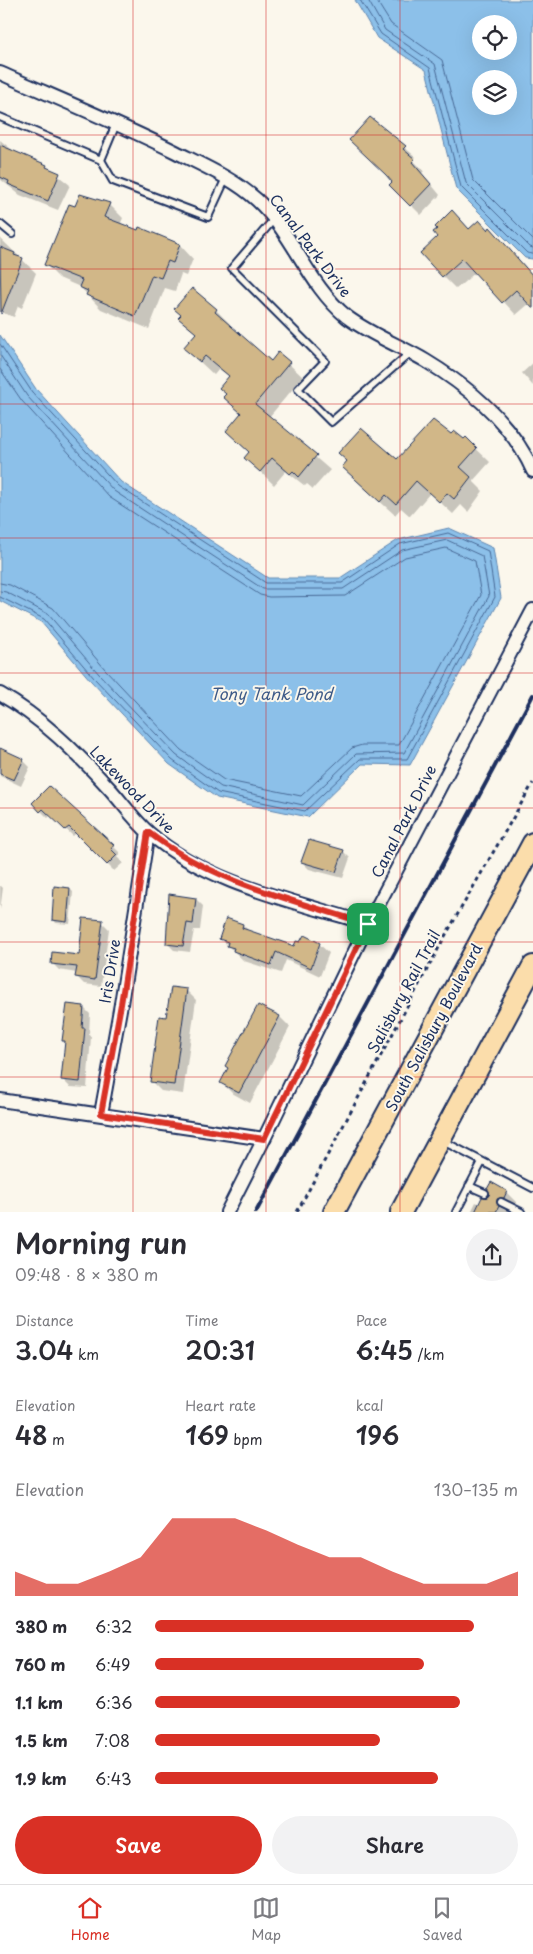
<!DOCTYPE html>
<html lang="en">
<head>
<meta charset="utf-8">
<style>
  body { margin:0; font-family:"Playpen Sans",sans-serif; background:#f2f2f3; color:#2b2b33; height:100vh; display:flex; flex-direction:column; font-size:19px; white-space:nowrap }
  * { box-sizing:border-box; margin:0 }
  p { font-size:16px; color:#7c7c81 }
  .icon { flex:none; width:28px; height:28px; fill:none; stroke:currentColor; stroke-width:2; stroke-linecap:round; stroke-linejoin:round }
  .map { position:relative; height:1212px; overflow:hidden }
  .sheet { display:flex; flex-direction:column; background:#fff; flex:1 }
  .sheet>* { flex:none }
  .tools { position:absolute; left:472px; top:15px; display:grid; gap:10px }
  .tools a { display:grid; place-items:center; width:45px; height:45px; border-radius:50%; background:#fff; box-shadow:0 5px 20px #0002; font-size:25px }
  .pin { position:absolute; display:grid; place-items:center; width:42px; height:42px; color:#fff; margin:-21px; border-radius:10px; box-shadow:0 2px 8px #0006 }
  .round { display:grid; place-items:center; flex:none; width:52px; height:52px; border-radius:26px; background:#f2f2f3 }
  .summary { display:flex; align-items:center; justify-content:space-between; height:85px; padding:0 15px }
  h1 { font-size:28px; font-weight:600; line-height:38px }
  .metrics { display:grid; grid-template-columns:repeat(3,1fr); gap:8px; height:85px; padding:5px 15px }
  .metrics div { display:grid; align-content:center }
  .metrics b { font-size:25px; font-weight:600 }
  .metrics small { font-size:14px; font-weight:400 }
  .metrics p { font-size:14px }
  .chart { height:140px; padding:10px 15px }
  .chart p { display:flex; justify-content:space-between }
  .chart svg { width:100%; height:90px; margin-top:5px; fill:#d93025; opacity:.7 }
  .button { display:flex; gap:10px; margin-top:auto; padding:10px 15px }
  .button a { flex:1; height:58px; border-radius:30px; background:#d93025; color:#fff; font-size:20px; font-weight:600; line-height:58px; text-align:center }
  .button a+a { background:#f2f2f3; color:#2b2b33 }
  ul { padding:0 15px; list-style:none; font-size:16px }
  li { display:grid; grid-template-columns:80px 60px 1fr; align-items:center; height:38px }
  li i { height:12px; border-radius:6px; background:#d93025 }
  .menu { display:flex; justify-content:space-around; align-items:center; height:70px; border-top:1px solid #e1e1e2; background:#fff; font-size:14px; color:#7c7c81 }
  .menu a { display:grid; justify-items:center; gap:2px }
  .menu .active { color:#d93025 }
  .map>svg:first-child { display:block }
  .water { fill:#8cc0e9; stroke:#5f86b1; fill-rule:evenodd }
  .shadow { fill:#0003 }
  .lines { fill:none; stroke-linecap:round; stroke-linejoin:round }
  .shore { stroke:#486996; stroke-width:1 }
  .building { fill:#d1b788; stroke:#1b2f5e }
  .service-casing { stroke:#1b2f5e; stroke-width:10 }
  .minor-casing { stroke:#1b2f5e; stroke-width:16 }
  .primary-casing { stroke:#1b2f5e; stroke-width:24 }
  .path { stroke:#1b2f5e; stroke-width:3; stroke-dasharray:4 4; stroke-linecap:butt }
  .service { stroke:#fbf7ec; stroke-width:6 }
  .minor { stroke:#fbf7ec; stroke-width:12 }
  .primary { stroke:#fbddab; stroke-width:20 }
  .rail { stroke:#1b2f5e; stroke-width:4 }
  .route-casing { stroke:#fff; stroke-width:10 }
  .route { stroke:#d93025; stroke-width:6 }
  .grid { fill:none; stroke:#d62828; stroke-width:1; stroke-opacity:0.55 }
  .labels { text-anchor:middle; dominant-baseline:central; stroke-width:4; stroke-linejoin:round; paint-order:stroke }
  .street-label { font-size:15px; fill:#1b2f5e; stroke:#fbf7ec }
  .water-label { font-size:16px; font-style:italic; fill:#3d5a88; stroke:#fbf7ec }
</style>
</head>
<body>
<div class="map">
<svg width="533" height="1212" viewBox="0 0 533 1212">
  <rect width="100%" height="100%" fill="#fbf7ec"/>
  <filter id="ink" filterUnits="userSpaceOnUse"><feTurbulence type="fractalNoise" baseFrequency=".02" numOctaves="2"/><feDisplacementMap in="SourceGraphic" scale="10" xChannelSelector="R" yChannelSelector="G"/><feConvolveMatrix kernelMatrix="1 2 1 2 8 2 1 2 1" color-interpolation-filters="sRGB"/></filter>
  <g filter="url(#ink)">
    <path class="water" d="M355,0H533V259L525,258L456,189L426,70L377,38ZM481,24H509V51H481ZM481,79H509V106H481Z
      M0,335L36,389L121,482L268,578H340L398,540L449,528L493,548L501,598L410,765L362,764L308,817L217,798L169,764L91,681L41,622L0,601Z"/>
    <path class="shadow" d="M370,119L416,157L413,160L424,171L422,173L440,195L421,215L391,185L393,182Z
      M0,140L16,153L46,166L70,185L58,210L20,195L0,179Z
      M109,204L123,218L120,225L138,232L140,229L180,245L193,259L186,276L181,274L175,291L165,288L149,329L101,309L80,287L59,278L45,264L75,208Z
      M452,212L470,230L488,231L490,229L533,275V307L530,303L516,315L476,272L456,289L443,276L439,237Z
      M0,238L36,273L22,308L18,306L14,317L0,312Z
      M192,290L216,310L230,324L228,326L271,362L278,354L303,377L269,417L330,470L313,489L307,484L305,486L286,471L274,485L246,458L250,453L227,431L242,414L225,397L227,395L220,388L230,377L219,369L214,375L185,348L197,334L180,318Z
      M533,363V386L522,373Z
      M452,435L464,441L466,439L490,462L473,481L483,491L468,512L461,505L453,514L430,493L410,516L401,508L395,515L357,481Z
      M0,750L23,760L30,767L21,786L0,776Z
      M33,803L104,837L120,853L117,857L123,863L114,871L76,833L73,836L51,815L48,818Z
      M343,851L350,858L343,878L309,869L302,862Z
      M0,885L3,888L0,910Z
      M70,889L73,892L70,924L56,923L53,919Z
      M196,899L203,906L200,930H194L190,952L174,950L167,943Z
      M102,922L109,929L101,986L84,984L77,977V973L59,970L52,963L80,956Z
      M243,925L250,932L294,948L319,944L329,953L320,976L286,960L281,973L244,961L220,938Z
      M186,990L196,1000L183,1094L161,1091L151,1081L167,1018Z
      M260,1006L280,1017L290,1027L250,1103L232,1093L221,1082Z
      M83,1007L90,1014L89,1034L91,1037L87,1088L70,1087L63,1080L66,1043L63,1041Z
      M506,1192L517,1203L514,1208L507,1210V1212H471L476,1202L480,1204Z"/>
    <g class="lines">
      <path class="shore" d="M360,0L381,34L430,68L461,187L527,253L533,254
        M368,0L385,30L435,64L466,183L530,247L533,248
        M376,0L391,24L442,60L473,180L533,240
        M0,344L32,392L118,486L266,583H342L400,544L448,533L488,551L495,597L407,759H360L305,811L218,793L172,760L94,678L44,619L0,597
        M0,355L27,396L114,491L263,589H343L402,550L447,540L482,556L489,596L404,753L356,754L303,805L221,787L176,755L99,674L48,614L6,592L0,591
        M0,369L22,401L109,497L260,595L269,597L345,596L405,557L446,548L475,561L481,595L399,745H362L352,748L301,796L224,780L181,750L105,669L53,608L10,585L0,583"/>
    </g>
    <path class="building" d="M370,117L406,146L403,149L415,159L412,162L431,184L410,206L389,185L392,182L386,175L349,140Z
      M0,145L47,165L46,167L60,173L48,201L8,184L9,181L0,177Z
      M80,194L110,203L104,217L138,230L139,227L180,244L173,263L168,261L161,278L152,275L135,316L86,295L88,291L79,287L82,280L44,265L69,204L75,206Z
      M452,210L469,229L479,220L488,230L490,227L533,276V309L516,290L502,303L462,259L442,277L420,253L437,237L433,232L437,229L435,227Z
      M0,247L15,253L14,255L23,258L1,314Z
      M192,288L217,309L215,312L271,361L278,352L290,362L255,404L317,455L299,477L293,471L290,474L272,458L260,472L244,458L249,452L226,431L241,413L223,397L226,394L219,388L229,376L205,356L200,362L183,348L196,333L178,318L181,315L174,309Z
      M433,420L451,434L454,431L464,439L466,437L477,448L460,467L471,477L454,499L447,493L439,502L416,481L396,504L386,495L380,502L342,467L347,461L338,453L361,428L397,459Z
      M0,748L24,759L14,780L0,774Z
      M49,786L114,845L111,849L117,855L107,865L69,827L65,830L43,809L40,812L32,803Z
      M309,840L344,850L336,872L301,862Z
      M54,886L70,888L67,922L52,920Z
      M169,894L196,898L193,924L187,923L183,946L166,944Z
      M83,918L103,920L95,980L75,977L77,967L51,964L52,952L79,955Z
      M226,918L243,924L242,928L294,946L296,941L300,942L304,935L320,943L311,968L276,952L271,965L233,951L234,948L227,946L228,942L219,939Z
      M171,987L187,989L174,1085L150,1082L159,1016L166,1017Z
      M67,1004L84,1006L82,1028H85L80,1082L61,1080L65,1041H62Z
      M258,1005L280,1016L239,1093L220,1083L228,1068L225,1066Z
      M491,1182L507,1191L504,1198L497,1199L499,1206L496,1212H475L482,1197L489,1195L487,1189Z"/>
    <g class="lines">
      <defs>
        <path id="service" d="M0,117L101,160L113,181L208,217L226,178
          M101,160L116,124
          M274,219L232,268L325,361L298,389L331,422L410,353
          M0,224L12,234
          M441,1140L533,1188
          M469,1186L485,1193
          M501,1202L521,1212
          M456,1212L482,1162"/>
        <path id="minor" d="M0,73C59,99 118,123 176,152C204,166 234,179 257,200C294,234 307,284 347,317C371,335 401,346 426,361C469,387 512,424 533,471
          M0,694C41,717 77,753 109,788C122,802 134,820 149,833C209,885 295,901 368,924
          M0,1100L264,1139
          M101,1114L121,1004L148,832
          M227,1212L264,1139L368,924L533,610"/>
        <path id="primary" d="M334,1212L533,843
          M401,1212L533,966"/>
      </defs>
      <use href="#service" class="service-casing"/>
      <use href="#minor" class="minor-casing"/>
      <use href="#primary" class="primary-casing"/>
      <path class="path" d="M297,1212L444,938L533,783"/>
      <use href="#service" class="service"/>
      <use href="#minor" class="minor"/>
      <use href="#primary" class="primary"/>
      <path class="rail" d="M256,1212L533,695"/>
    </g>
  </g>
  <g class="lines" filter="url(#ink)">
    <defs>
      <path id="route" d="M148,832C212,882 292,900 368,924L264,1139L101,1114L121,1004Z"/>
    </defs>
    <use href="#route" class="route-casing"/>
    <use href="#route" class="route"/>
  </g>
  <path class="grid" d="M133,0V1212M266,0V1212M400,0V1212M0,135H533M0,269H533M0,404H533M0,538H533M0,673H533M0,808H533M0,942H533M0,1077H533"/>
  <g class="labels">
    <g class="street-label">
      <text transform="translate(311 245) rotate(53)">Canal Park Drive</text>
      <text transform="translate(133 789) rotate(46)">Lakewood Drive</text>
      <text transform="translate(403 821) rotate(-63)">Canal Park Drive</text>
      <text transform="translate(109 971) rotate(-81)">Iris Drive</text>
      <text transform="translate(403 991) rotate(-62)">Salisbury Rail Trail</text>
      <text transform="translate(433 1027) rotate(-62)">South Salisbury Boulevard</text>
    </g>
    <g class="water-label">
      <text x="271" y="693">Tony Tank Pond</text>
    </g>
  </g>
</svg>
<div class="tools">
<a><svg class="icon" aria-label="locate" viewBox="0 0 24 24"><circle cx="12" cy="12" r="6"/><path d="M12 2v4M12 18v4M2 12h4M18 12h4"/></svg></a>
<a><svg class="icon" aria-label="layers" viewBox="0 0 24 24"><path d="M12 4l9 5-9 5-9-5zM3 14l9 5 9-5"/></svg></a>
</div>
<div class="pin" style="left:368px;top:924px;background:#1e9e55"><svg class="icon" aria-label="arrive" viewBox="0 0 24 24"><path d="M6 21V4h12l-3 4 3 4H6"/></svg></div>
</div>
<section class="sheet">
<div class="summary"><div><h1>Morning run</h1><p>09:48 · 8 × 380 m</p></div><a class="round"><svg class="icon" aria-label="share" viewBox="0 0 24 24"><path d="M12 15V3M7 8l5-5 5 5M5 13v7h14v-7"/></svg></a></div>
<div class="metrics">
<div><p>Distance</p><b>3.04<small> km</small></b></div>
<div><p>Time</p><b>20:31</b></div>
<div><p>Pace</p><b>6:45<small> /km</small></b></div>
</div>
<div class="metrics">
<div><p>Elevation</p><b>48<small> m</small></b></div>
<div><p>Heart rate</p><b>169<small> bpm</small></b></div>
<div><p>kcal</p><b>196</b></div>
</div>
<div class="chart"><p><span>Elevation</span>130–135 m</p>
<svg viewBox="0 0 160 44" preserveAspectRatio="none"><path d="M0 44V32L10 38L20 38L30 32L40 25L50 6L60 6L70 6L80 12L90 19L100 25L110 25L120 32L130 38L140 38L150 38L160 32V44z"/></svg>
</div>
<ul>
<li><b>380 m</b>6:32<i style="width:88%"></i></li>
<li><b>760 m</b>6:49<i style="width:74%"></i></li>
<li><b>1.1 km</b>6:36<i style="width:84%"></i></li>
<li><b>1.5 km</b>7:08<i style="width:62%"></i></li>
<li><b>1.9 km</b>6:43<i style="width:78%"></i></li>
</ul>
<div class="button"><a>Save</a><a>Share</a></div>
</section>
<nav class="menu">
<a class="active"><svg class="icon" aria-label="home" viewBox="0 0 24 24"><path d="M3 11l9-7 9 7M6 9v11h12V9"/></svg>Home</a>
<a><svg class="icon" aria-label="map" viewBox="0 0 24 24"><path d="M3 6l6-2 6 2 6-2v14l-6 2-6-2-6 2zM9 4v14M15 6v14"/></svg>Map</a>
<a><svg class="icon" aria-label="saved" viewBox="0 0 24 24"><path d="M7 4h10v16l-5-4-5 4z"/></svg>Saved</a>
</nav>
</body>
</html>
